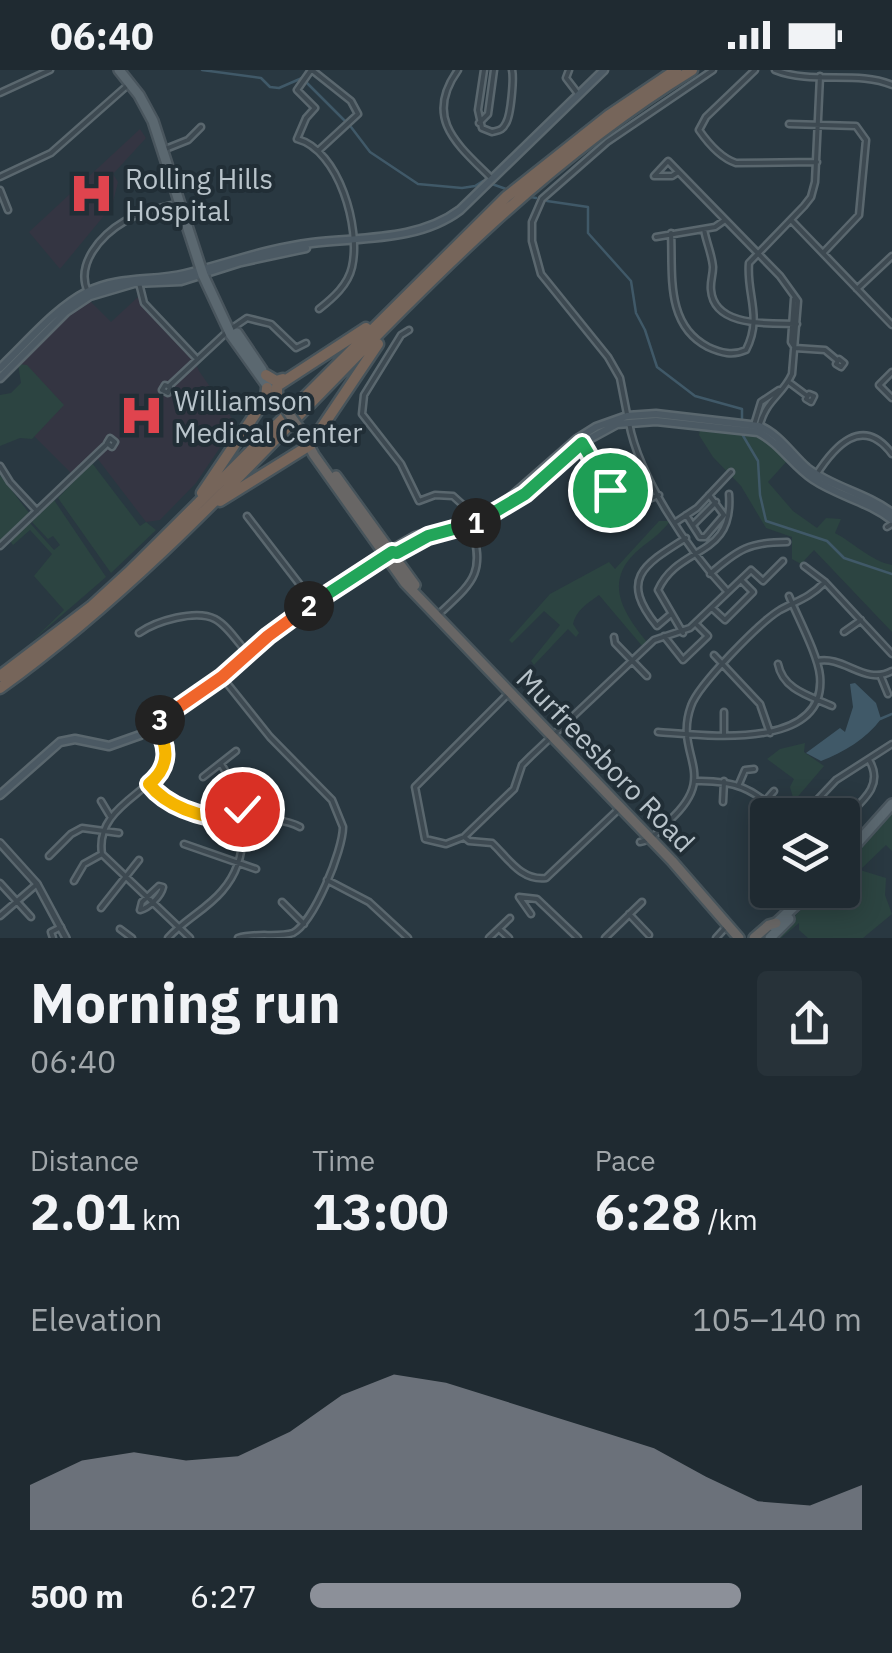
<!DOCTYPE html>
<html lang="en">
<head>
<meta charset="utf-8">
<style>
  body { margin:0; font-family:"IBM Plex Sans",sans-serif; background:#273239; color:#f1f3f6; height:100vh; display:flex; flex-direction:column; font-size:38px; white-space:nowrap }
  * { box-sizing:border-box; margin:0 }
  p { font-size:32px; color:#a1a7ab }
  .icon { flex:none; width:55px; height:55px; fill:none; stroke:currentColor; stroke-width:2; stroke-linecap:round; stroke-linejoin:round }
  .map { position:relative; height:868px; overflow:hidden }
  .sheet { display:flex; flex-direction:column; background:#1f2a31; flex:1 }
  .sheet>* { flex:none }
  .tools { position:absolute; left:750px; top:728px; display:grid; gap:20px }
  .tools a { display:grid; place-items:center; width:110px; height:110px; border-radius:10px; background:#1f2a31; box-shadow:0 5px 25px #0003,0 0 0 2px #3c464d; font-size:50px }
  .pin { position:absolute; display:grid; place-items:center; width:85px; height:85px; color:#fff; margin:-42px; border:5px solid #fff; border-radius:50%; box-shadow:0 2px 10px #0007 }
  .km { position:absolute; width:50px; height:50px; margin:-25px; border-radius:50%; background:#222; color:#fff; font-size:28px; line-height:50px; text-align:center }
  .round { display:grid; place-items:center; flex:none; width:105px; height:105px; border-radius:10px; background:#273239 }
  .summary { display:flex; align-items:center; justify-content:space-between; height:170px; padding:0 30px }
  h1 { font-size:55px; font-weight:800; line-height:75px }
  .metrics { display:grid; grid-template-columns:repeat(3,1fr); gap:15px; height:170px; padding:10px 30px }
  .metrics div { display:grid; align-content:center }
  .metrics b { font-size:50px; font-weight:800 }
  .metrics small { font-size:28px; font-weight:400 }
  .metrics p { font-size:28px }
  .chart { height:280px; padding:20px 30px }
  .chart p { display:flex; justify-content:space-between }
  .chart svg { width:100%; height:180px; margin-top:10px; fill:#8c9099; opacity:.7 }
  ul { padding:0 30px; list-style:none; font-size:32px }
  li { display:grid; grid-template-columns:160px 120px 1fr; align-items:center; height:75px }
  li i { height:25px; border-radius:12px; background:#8c9099 }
  .status { display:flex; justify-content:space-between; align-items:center; height:70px; padding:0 50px; background:#1f2a31; direction:ltr }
  .status svg { height:28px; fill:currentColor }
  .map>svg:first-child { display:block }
  .medical { fill:#343542 }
  .green { fill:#2c4441 }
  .water { fill:#405968 }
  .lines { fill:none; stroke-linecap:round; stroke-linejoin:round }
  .stream { stroke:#405968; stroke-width:2.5 }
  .minor-casing { stroke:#5a676e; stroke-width:9 }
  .tertiary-casing { stroke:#5a676e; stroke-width:10 }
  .secondary-casing { stroke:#5a676e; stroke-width:11 }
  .primary-casing { stroke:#49555d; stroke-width:14 }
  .trunk-casing { stroke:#47545b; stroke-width:14 }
  .motorway-casing { stroke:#47545b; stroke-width:15 }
  .minor { stroke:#3d4951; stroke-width:4 }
  .tertiary { stroke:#3d4951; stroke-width:5 }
  .secondary { stroke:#4b5963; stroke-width:6 }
  .primary { stroke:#5b6870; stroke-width:9 }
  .trunk { stroke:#686665; stroke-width:9 }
  .motorway { stroke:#76655a; stroke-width:10 }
  .trunk-bridge-casing { stroke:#47545b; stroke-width:14; stroke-linecap:butt }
  .trunk-bridge { stroke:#686665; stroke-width:9 }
  .split-1-casing { stroke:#fff; stroke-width:20 }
  .split-2-casing { stroke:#fff; stroke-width:20 }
  .split-3-casing { stroke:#fff; stroke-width:20 }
  .split-4-casing { stroke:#fff; stroke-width:20 }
  .split-1 { stroke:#22a559; stroke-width:12 }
  .split-2 { stroke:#22a559; stroke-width:12 }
  .split-3 { stroke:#f0652b; stroke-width:12 }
  .split-4 { stroke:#f5b400; stroke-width:12 }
  .labels { text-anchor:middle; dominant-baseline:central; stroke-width:8; stroke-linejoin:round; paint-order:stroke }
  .poi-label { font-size:28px; fill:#b9c4cb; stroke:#212e36; text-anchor:start }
  .street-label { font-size:28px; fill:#b9c4cb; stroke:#212e36 }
</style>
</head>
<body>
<div class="status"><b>06:40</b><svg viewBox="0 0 49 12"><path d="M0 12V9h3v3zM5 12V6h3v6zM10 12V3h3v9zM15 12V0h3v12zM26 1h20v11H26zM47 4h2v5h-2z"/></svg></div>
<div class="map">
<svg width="892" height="868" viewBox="0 0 892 868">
  <rect width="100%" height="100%" fill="#293841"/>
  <path class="medical" d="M140,59L146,68L113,104L118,112L112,136L60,199L29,162Z
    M138,227L194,289L199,301L236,354L196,413L160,450L146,452L94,384L72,404L32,364L60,337L19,295L64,248L90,231L111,252Z"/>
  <path class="green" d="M18,294L27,295L64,335L32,369L20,368L0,376V325L11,323L21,313Z
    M701,355L764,365L787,391L768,412L793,441L817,458L826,448L841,449L835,463C854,473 871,491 892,495V562L814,480L801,494L792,489V467L766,458L741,416L713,387L699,365Z
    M92,393L140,456L146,452L156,460L111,503L58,428Z
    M0,405L29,443L0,474Z
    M54,430L106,507L32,571L64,540L34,506L52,484L30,460L13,475L10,471L30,453L54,480L60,475L53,466L48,469L32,452Z
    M659,451H670C660,465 647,472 635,483C603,514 625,545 647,572L643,577L599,525C588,533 576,540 573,554L579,563L576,567L568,559L534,595L531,591L560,555L544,541L512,573L509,570L550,524L609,492L615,499Z
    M805,673L804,682L824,696L794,731L790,717L794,709L767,689L780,679Z
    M892,738V781L886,775L860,800L886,808L885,825L892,844L863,868H808L799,860V853L781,868H774L820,820H842L843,796Z"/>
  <path class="water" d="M855,613L876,633L881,649C866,669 844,682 821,691L806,683L840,658L845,662L853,637L850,614Z"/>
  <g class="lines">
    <path class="stream" d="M202,0L261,8L270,17L279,18L302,8
      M306,12L346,52
      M351,57L370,82L418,114L462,118L475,116L483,111
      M492,114L506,119
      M531,127L536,128
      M547,131L588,137V163L631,211L636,243L645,260L657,297L695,326L742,339V349
      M742,364L758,391L760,425L766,451L827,471L844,488L892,504
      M880,649L892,644"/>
    <defs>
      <path id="minor" d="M311,0L297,20L315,38L306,48L297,69C339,80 361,158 352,197C348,215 333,228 319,239
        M312,0L351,31L358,44L318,81
        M458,0C423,49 458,75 492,109
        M484,0L478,40L482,58L492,62C499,60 502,61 506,53C511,45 514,8 512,0
        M569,0L566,8L579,25
        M755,0L706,47L699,60C708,73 721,88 736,93L817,92
        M775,0C812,15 858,0 892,15
        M0,23L50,0
        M479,53L488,44L494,0
        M789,54L856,56L866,70L859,145L823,183
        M163,80L188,70L201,57
        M678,102L672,106H654L668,91L780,206L798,231L792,304C782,326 765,330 759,358
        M0,107L51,83L129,14
        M0,120L8,140
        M791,150L892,255
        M704,159C706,172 712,184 713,197C713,205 710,212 711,220C714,258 770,253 797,254
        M671,163C673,204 665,255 708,277C721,283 733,286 746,280C763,247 746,224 749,193L804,136L811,127L815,112L820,6
        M656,167L715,157L725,150
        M139,213L144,233L195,287
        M857,219L892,186
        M88,222C75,194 101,165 125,151C141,141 161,138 179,133
        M794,229L791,272L795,278
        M409,260L401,265L364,325L362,344L401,394L419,431L435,425L453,426L463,435L469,450
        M795,278L825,280L837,290
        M839,289L844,293L841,297L836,294Z
        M892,302L879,315L892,328
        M790,313L806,325
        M165,315L170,317L168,323L162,320Z
        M169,316L228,261L247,248L271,254L296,278L306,273
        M809,324L814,326L811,332L806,329Z
        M627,344L620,308L608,287L541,204L532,171V152L542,129L607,72L713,0
        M629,353C639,407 688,480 726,520
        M754,355L761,332L779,320
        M110,368L115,372L112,377L107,373Z
        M582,373L617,427L641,432L659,425
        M0,396L10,412L37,441
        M816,405C834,377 862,344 892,384
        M686,445L700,467H705L724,445L709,425
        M247,446L314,533
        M676,452L697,438L731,402
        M693,455L716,432
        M887,457L892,454
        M0,476L107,374
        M804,496L825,512L892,584
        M710,504C738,479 750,472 787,472
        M712,538L725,550L753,522L741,510
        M439,544C473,512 486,504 471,455
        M671,544L657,556C619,509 643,495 686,468
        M844,562L861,550
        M139,563C156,551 196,539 215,549C228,556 238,573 248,584
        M683,563L658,520C679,474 734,489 729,424
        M664,566L683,590L708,566L697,555
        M614,567L615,573L647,606
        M714,585L760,634L770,663
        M817,591C844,585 865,616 892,601
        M778,594C783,620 810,626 832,636
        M222,607L270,667L332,730L343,757C343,780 314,852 293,863C277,868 256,862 238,868
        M881,607L888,624
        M508,624L415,717L425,769L446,774L464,767L514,719L522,695L531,686L654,570L690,558L751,500L763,511L783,491
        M155,654C201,718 92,720 102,784L190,868
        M658,662C703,665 827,682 820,606C818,585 798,548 789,526
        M724,664V642
        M203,707L236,681
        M696,711C733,710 754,718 780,745
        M149,714C169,739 212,752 244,752C265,751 281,747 300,757
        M739,714L745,700L754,699
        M236,717L253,713L264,717
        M766,730L774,721
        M101,731L110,746
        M723,732L724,711
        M803,745L836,710L892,674
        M842,751C861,732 885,716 869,690
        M464,767L469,771L492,773C508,788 521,811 546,808L621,737
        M640,772C652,770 661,759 670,750C721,703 673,686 691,636C698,615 760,552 780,540C799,530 809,528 825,512
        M184,774L256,799
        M49,786L71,764L82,758L119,763
        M327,810L369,832L408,868
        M74,811L84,794L102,784
        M0,813L31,847
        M159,816L163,817C161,826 149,838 140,840L142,832Z
        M282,832L304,854
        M101,838L139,790
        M531,844L519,827L537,829L578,868
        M629,844L649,865
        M0,846L37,814
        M120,859L132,868
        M499,859L509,868
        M53,868L51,862L61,857
        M168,868C184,850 207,839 222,821C254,784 245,731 221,694
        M489,868L510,848
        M605,868L642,832
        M716,868L726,857"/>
      <path id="tertiary" d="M0,773L37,814L66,868"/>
      <path id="secondary" d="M0,298C27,273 54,239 87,222C119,206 152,212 185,204C230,193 265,179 312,173C362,167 419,171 460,140L604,0
        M0,308L66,242L90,226L134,213L181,211L241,192L306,178
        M393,482L496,444L525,424L582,373L617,354L656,351L758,362C780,373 793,396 813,409C838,426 868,431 892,450
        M0,725L60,672L75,669L109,676L140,665L221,607L285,553L394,478L415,466L469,450L506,431L577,369L596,357L627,346L656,344L759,356C780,365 791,384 807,398C833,418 866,423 892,443"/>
      <path id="primary" d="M119,0L139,25L153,51L203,205L231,265L271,321
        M237,263L262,300
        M842,790L892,734
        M773,856L812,820
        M770,868L789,849"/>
      <path id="trunk" d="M299,358L314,385L405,513L672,791L739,868
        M336,406L415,515
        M754,868L769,855L776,853"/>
      <path id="motorway" d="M266,305L276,311L283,309
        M266,328L277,325V316L366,258
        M202,423L266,328L267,318
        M220,431L310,375L378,274
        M0,606L92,536L129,502L506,127L608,46L676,0
        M0,618C252,437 426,163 692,0"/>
    </defs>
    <use href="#minor" class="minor-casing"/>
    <use href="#tertiary" class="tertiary-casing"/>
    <use href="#secondary" class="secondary-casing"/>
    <use href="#primary" class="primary-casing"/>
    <use href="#trunk" class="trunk-casing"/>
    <use href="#motorway" class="motorway-casing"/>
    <use href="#minor" class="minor"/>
    <use href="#tertiary" class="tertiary"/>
    <use href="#secondary" class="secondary"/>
    <use href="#primary" class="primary"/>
    <use href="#trunk" class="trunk"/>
    <use href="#motorway" class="motorway"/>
    <defs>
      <path id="trunk-bridge" d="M283,335L299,358"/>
    </defs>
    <use href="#trunk-bridge" class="trunk-bridge-casing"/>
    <use href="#trunk-bridge" class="trunk-bridge"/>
  </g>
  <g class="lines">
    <defs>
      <path id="split-1" d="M476,453L525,424L582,373L610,420"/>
      <path id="split-2" d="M309,536L392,482L397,483L428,466L476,453"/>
      <path id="split-3" d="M160,650L222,607L268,566L309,536"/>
      <path id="split-4" d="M160,650L154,654C170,676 170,697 149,714C170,741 210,749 243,752L242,739"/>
    </defs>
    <use href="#split-1" class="split-1-casing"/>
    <use href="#split-2" class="split-2-casing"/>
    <use href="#split-3" class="split-3-casing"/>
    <use href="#split-4" class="split-4-casing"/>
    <use href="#split-1" class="split-1"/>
    <use href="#split-2" class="split-2"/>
    <use href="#split-3" class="split-3"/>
    <use href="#split-4" class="split-4"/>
  </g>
  <defs>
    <symbol id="hospital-bare" viewBox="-9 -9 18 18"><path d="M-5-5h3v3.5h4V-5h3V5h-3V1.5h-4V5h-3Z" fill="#e0444e" stroke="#212e36" stroke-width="2.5" paint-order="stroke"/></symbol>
  </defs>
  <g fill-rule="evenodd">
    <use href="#hospital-bare" x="60" y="92" width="63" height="63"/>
    <use href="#hospital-bare" x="110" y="314" width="63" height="63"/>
  </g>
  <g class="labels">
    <g class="poi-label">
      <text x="125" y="108">Rolling Hills<tspan x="125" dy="32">Hospital</tspan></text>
      <text x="174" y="330">Williamson<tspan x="174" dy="32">Medical Center</tspan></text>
    </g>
    <g class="street-label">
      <text transform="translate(606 690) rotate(46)">Murfreesboro Road</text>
    </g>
  </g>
</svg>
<div class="tools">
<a><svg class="icon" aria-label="layers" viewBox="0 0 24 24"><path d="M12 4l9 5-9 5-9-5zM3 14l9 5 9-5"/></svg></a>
</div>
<div class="pin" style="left:610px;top:420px;background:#1e9e55"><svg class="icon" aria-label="arrive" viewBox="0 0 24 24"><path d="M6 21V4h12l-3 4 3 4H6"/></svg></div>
<div class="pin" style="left:242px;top:739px;background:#d93025"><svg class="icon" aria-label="check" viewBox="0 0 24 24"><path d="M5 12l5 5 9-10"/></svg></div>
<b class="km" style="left:476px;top:453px">1</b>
<b class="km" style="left:309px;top:536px">2</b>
<b class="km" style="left:160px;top:650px">3</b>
</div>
<section class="sheet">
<div class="summary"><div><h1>Morning run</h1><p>06:40</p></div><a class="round"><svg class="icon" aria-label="share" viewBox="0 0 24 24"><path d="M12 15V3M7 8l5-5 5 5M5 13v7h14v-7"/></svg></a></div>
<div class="metrics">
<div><p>Distance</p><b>2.01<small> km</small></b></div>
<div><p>Time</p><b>13:00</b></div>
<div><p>Pace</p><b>6:28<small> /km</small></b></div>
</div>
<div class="chart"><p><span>Elevation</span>105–140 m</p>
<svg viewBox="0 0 160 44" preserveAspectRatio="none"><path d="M0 44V33L10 27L20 25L30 27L40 26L50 20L60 11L70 6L80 8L90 12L100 16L110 20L120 24L130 31L140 37L150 38L160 33V44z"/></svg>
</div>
<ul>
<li><b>500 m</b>6:27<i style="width:78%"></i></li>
</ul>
</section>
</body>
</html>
